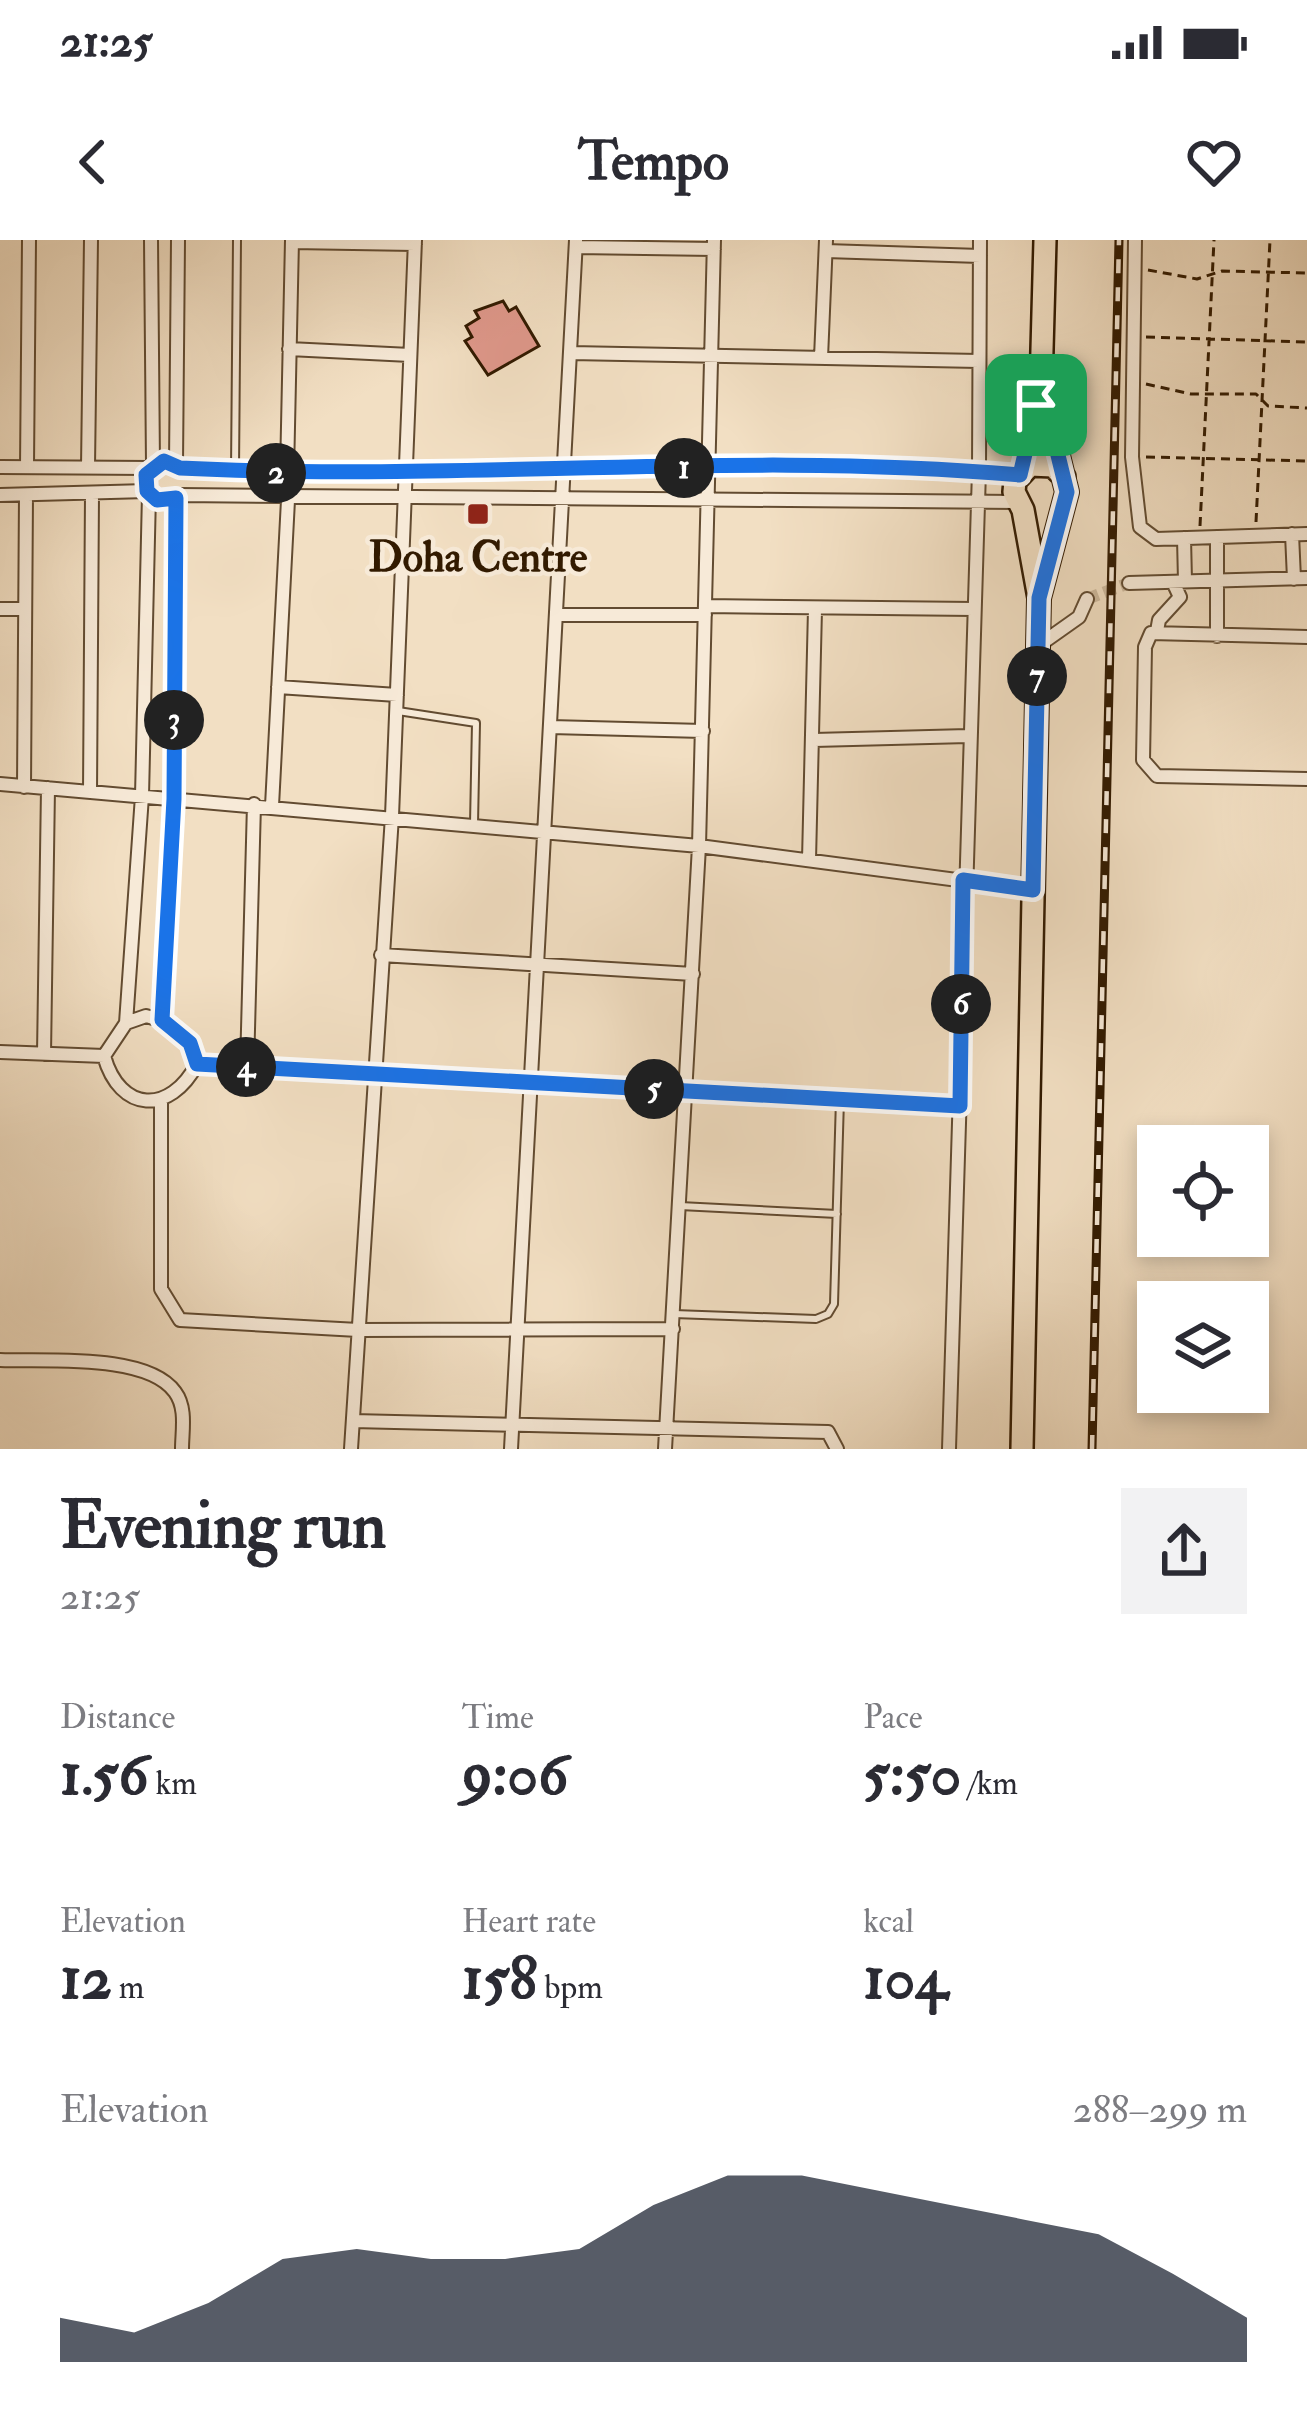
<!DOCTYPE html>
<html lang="en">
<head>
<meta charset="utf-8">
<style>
  body { margin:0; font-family:"IM FELL Double Pica",serif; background:#f2f2f3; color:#2b2b33; height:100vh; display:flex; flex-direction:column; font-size:45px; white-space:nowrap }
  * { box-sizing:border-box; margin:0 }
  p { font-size:39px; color:#7c7c81 }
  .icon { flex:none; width:66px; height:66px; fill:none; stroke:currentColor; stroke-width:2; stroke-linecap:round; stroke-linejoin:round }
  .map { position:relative; height:1209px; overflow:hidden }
  .details { display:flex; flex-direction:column; background:#fff; flex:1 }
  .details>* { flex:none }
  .buttons { position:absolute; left:1137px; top:885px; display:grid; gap:24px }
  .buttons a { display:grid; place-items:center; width:132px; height:132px; border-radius:0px; background:#fff; box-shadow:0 6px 18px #0003; font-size:60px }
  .pin { position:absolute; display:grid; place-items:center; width:102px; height:102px; color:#fff; margin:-51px; border-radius:24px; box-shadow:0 6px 18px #0006 }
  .km { position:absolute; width:60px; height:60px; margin:-30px; border-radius:50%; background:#222; color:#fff; font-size:33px; line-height:60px; text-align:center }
  .round { display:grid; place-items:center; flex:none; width:126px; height:126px; border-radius:0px; background:#f2f2f3 }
  .headline { display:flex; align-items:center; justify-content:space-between; height:204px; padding:0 60px }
  h1 { font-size:66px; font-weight:700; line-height:90px }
  .metrics { display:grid; grid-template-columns:repeat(3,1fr); gap:18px; height:204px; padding:12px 60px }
  .metrics div { display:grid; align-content:center }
  .metrics b { font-size:60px; font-weight:700 }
  .metrics small { font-size:33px; font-weight:400 }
  .metrics p { font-size:33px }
  .chart { height:336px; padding:24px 60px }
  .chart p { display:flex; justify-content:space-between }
  .chart svg { width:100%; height:216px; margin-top:12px; fill:#111827; opacity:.7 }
  .status { display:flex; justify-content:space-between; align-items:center; height:84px; padding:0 60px; background:#fff; direction:ltr }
  .status svg { height:33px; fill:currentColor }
  header { display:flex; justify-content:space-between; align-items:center; height:156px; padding:0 60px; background:#fff; font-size:54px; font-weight:700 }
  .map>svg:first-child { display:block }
  .building { fill:#df988b; stroke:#321a00; stroke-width:3 }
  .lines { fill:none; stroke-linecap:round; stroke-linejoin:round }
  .minor-tunnel { stroke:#ccb89c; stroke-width:12; stroke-dasharray:12 6; stroke-linecap:butt }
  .service-casing { stroke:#624b31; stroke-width:10 }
  .minor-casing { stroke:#624b31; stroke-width:16 }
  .primary-casing { stroke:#321a00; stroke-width:26 }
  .path { stroke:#321a00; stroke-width:3; stroke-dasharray:9 6; stroke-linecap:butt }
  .service { stroke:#f7ead8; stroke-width:6 }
  .minor { stroke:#f7ead8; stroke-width:12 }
  .primary { stroke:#f2dfc3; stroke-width:21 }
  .rail-casing { stroke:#321a00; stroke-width:9 }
  .rail { stroke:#f7ead8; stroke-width:4.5; stroke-dasharray:14; stroke-linecap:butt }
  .route-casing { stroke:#fff; stroke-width:24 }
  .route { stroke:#1a73e8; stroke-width:15 }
  .poi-dot { fill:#8f2418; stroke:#f7ead8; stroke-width:4.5 }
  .labels { text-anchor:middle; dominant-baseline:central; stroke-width:9; stroke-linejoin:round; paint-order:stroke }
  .poi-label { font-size:42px; font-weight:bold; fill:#321a00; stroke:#f7ead8 }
</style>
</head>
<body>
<div class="status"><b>21:25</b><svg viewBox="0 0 49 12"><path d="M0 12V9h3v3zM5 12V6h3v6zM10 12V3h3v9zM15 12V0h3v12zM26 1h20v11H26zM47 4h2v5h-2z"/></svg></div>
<header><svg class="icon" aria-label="back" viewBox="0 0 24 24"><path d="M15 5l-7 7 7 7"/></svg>Tempo<svg class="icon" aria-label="heart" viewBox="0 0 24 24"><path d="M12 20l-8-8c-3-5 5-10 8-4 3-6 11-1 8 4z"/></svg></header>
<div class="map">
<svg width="1307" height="1209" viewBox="0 0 1307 1209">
  <rect width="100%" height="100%" fill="#f2dfc3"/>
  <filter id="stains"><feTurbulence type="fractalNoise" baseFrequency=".00167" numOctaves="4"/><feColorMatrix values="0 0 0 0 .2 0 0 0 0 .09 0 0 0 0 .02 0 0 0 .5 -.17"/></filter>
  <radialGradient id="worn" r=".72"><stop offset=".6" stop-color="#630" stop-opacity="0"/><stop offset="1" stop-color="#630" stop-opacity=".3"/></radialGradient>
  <path class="building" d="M503,61L509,71L516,67L539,106L488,135L465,101L472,97L466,86L479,78L475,71Z"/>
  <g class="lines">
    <path class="minor-tunnel" d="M1087,359L1129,343"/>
    <defs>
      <path id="service" d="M235,230L237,0
        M398,471L476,483L474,584
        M680,966L837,974
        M674,1074L816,1079L828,1074L834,1064L840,859"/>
      <path id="minor" d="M151,0L153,225
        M1135,0L1132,217L1140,287L1156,299L1307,294
        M292,2L415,4
        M576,7L714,9
        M826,11L980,16
        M289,109L410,115
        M571,113L979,121
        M821,118L826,0
        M176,224L178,0
        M27,226L29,0
        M0,227L150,228L164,221L180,228C459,241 740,211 1019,234
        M88,227L91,0
        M287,233L292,0
        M0,255L147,251L167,261L179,255L1017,262
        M1292,294L1294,339
        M1184,298L1185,341
        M1129,343L1307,338
        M705,366L974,369
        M0,369H25
        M557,375H705
        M1157,391L1159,380L1180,357L1173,342
        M1217,396V297
        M1307,397L1151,393L1145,407L1143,520L1157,536L1307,539
        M1038,406L1079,377L1087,359
        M278,447L397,455
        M551,487L703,491
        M814,500L968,496
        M0,544L699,606L1033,650
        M24,547L26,255
        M90,552L92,254
        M272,566L288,260
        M809,620L815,369
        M381,715L693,734
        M146,776C175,783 188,797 197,824C170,875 120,873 104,816L126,783Z
        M162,780L174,559L176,258
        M126,783L142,556L149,254
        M0,812L104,816
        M44,814L48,548
        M197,824L960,865
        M247,827L254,564
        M161,861V1049L180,1080L358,1090L673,1089
        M0,1120C46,1122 147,1113 175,1152C187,1168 182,1191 182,1209
        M353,1181L828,1192L837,1209
        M351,1209L392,576L415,0
        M511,1209L576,0
        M665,1209L699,606L714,0
        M949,1209L979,231L980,0"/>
      <path id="primary" d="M1024,229L1041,146L1045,0
        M1039,358L1067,252L1041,147
        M1022,1209L1039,358L1023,270L1014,252L1015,241L1030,225L1053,226L1064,237"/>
    </defs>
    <use href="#service" class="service-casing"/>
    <use href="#minor" class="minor-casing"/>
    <use href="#primary" class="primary-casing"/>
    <path class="path" d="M1148,30L1197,39L1222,31L1307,33
      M1146,97L1307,102
      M1146,144L1191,154H1256L1268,166L1307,168
      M1146,217L1307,221
      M1256,282L1270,0
      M1200,286L1214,0"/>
    <use href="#service" class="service"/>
    <use href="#minor" class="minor"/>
    <use href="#primary" class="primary"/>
    <defs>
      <path id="rail" d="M1092,1209L1119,0"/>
    </defs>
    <use href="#rail" class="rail-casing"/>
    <use href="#rail" class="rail"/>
  </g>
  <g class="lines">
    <defs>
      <path id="route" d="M1041,146L1067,252L1039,358L1033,650L963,640L960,866L197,824L190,803L162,780L174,559L176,258L157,260L147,251L146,235L164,221L180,228C460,242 741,210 1020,235Z"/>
    </defs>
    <use href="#route" class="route-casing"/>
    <use href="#route" class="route"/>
  </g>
  <rect class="poi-dot" x="466" y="262" width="24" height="24" rx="6"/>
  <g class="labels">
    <g class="poi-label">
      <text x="478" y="318">Doha Centre</text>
    </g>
  </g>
  <rect width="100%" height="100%" filter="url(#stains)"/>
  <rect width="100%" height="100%" fill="url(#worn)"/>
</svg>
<div class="buttons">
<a><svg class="icon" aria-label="locate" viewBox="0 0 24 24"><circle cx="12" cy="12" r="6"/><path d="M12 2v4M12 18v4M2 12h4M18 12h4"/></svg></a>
<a><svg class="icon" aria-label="layers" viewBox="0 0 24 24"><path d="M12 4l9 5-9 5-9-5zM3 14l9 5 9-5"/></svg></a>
</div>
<div class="pin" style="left:1036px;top:165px;background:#1e9e55"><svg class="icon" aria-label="arrive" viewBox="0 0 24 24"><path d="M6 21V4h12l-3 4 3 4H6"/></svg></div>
<b class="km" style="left:684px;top:228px">1</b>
<b class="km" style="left:276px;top:233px">2</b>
<b class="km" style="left:174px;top:480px">3</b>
<b class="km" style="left:246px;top:827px">4</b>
<b class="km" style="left:654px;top:849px">5</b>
<b class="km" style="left:961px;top:764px">6</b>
<b class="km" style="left:1037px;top:436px">7</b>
</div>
<section class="details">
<div class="headline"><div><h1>Evening run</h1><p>21:25</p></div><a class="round"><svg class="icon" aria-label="share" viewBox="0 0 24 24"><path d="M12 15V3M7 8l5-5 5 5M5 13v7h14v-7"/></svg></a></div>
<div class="metrics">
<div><p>Distance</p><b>1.56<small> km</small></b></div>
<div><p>Time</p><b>9:06</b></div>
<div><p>Pace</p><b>5:50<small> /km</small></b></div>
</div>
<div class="metrics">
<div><p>Elevation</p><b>12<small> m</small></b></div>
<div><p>Heart rate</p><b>158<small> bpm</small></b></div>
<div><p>kcal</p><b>104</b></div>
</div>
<div class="chart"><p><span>Elevation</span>288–299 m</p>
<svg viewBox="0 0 160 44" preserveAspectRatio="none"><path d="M0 44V35L10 38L20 32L30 23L40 21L50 23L60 23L70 21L80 12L90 6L100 6L110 9L120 12L130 15L140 18L150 26L160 35V44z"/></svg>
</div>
</section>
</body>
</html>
